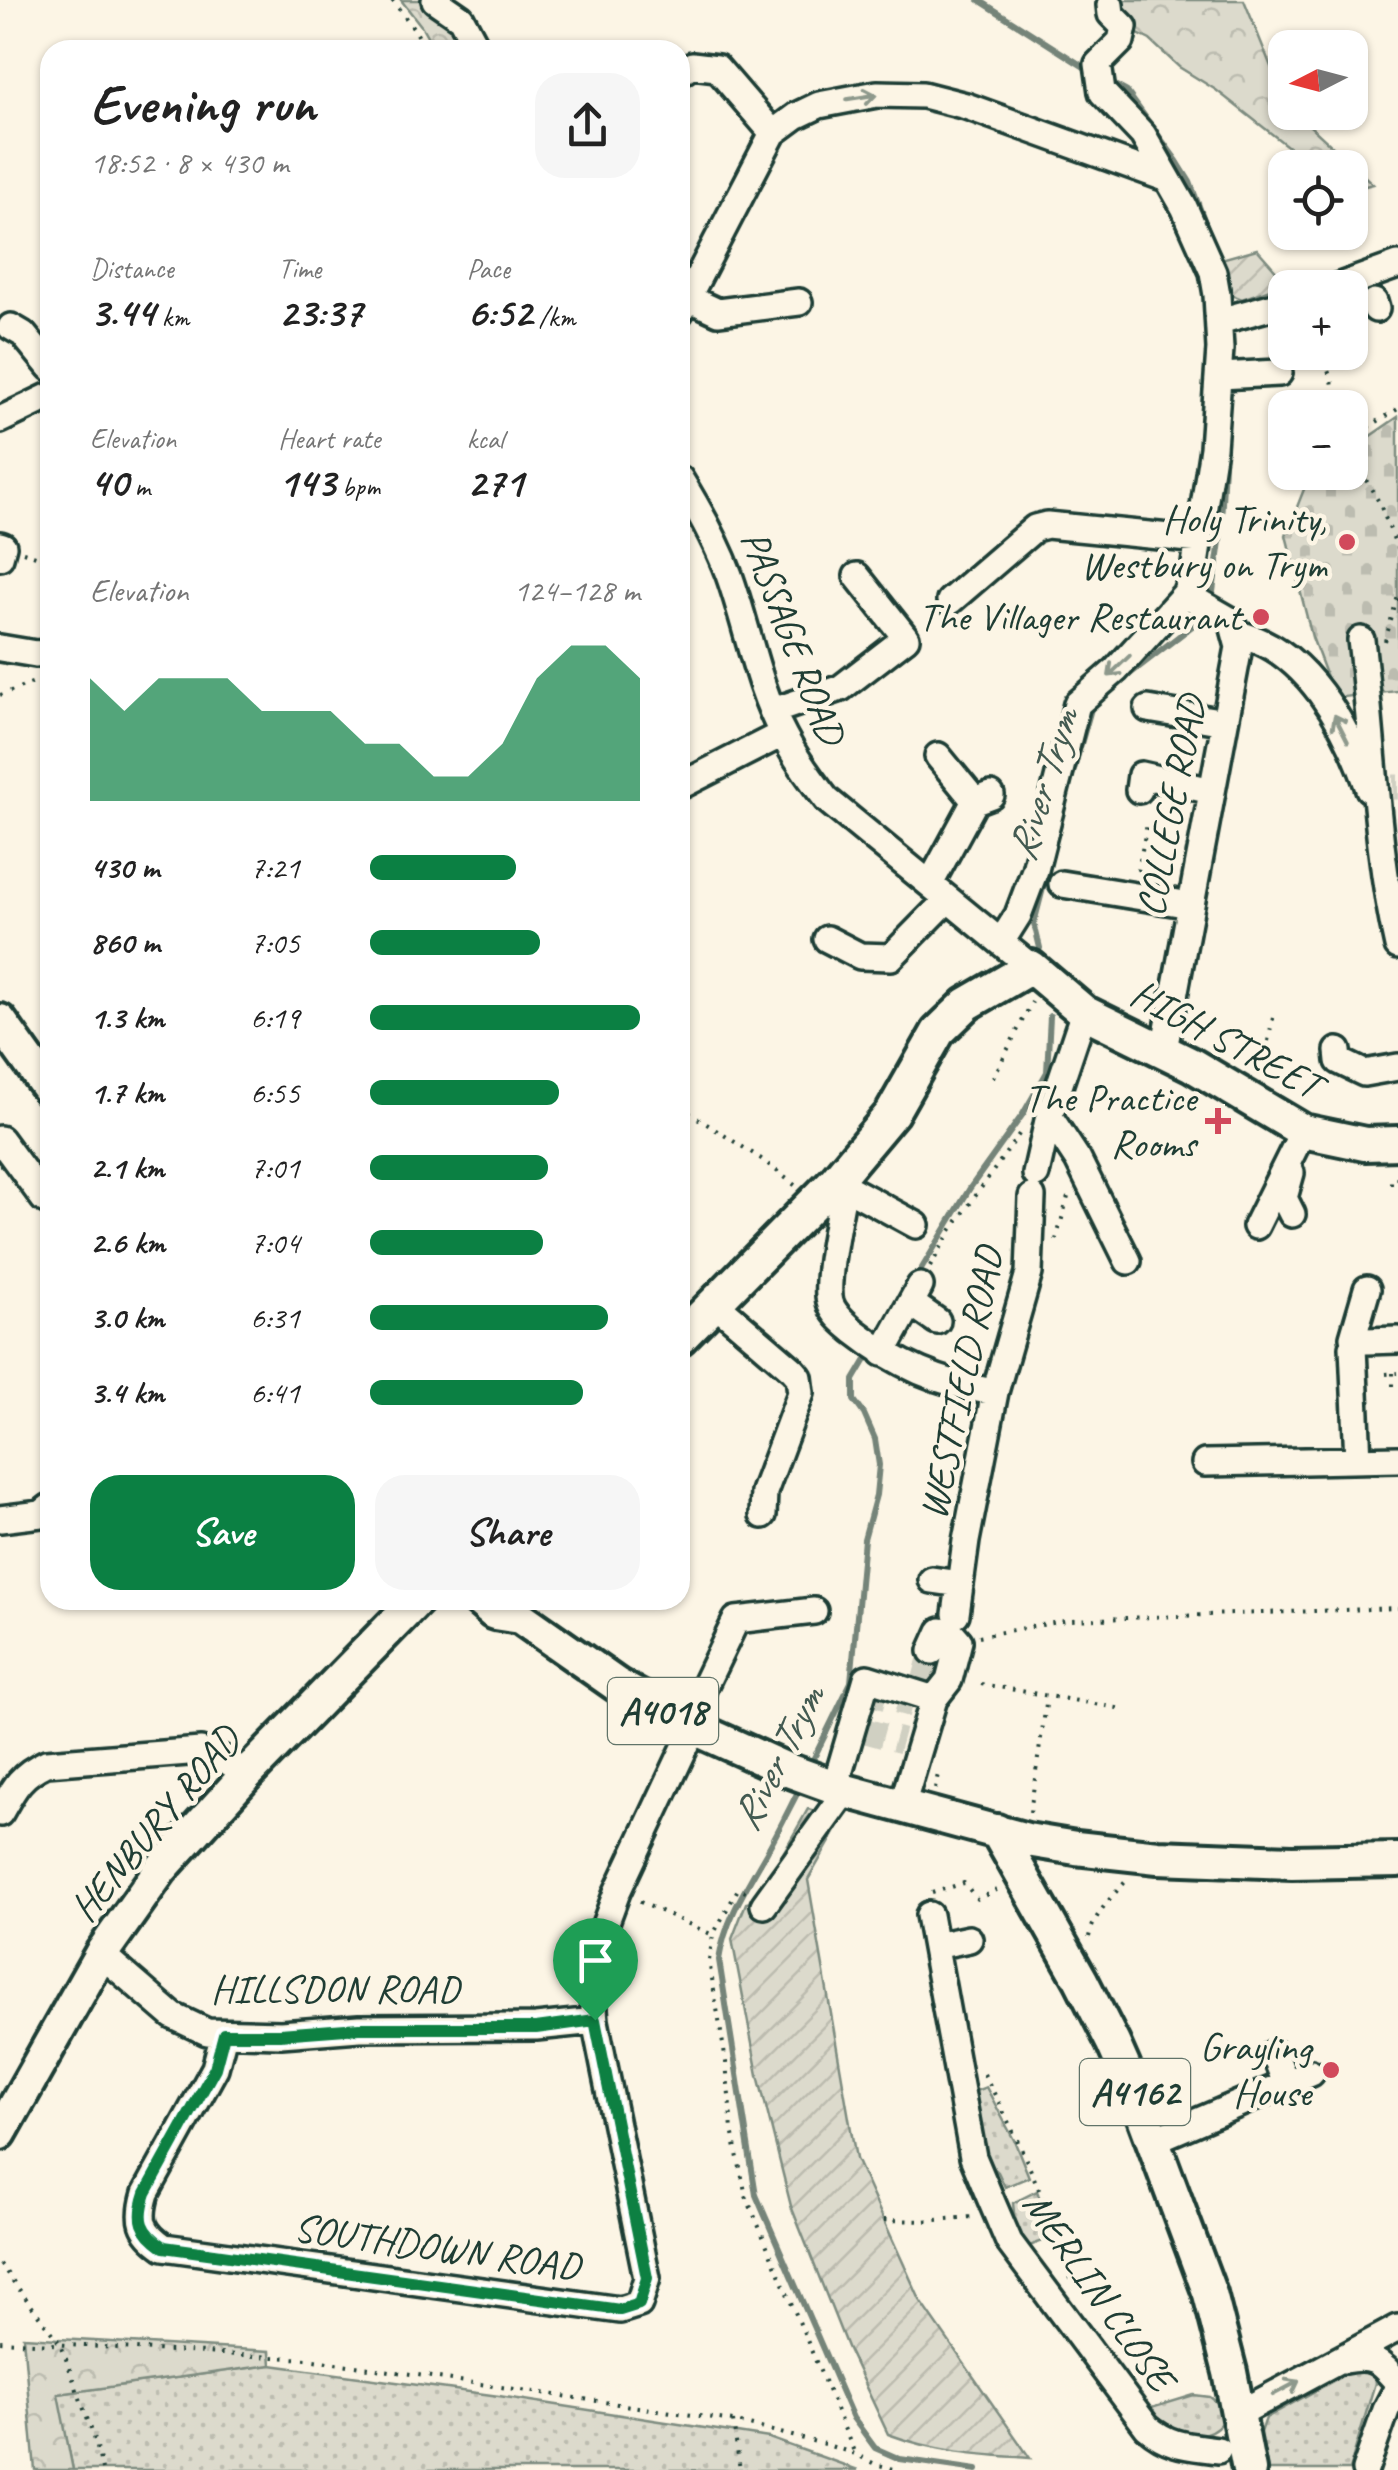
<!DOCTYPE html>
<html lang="en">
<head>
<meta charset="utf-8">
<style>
  body { margin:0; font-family:Caveat,sans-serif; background:#f6f6f6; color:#222; height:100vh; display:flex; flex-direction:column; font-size:38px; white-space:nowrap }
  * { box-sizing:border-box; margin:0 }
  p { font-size:32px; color:#767676 }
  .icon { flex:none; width:55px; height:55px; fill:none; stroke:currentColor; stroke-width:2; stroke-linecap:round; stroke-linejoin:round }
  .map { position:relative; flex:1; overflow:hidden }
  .side { position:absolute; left:40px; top:40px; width:650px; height:1570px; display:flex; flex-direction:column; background:#fff; border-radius:30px; box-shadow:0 2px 8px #0004 }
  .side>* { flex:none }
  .needle { width:65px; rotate:264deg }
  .tools { position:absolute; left:1268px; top:30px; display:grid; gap:20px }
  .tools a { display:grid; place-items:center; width:100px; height:100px; border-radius:20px; background:#fff; box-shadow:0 2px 8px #0004; font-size:50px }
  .pin { position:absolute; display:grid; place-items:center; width:85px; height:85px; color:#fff; margin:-102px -42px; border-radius:50% 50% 50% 0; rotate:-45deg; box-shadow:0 0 10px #0007 }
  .pin .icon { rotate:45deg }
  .round { display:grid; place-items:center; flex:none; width:105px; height:105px; border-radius:30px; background:#f6f6f6 }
  .summary { display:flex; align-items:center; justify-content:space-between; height:170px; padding:0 50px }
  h1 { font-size:55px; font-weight:700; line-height:75px }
  .figures { display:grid; grid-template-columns:repeat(3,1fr); gap:15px; height:170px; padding:10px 50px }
  .figures div { display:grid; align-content:center }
  .figures b { font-size:42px; font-weight:700 }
  .figures small { font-size:28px; font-weight:400 }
  .figures p { font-size:28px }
  .chart { height:280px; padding:20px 50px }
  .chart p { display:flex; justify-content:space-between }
  .chart svg { width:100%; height:180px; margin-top:10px; fill:#0b8043; opacity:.7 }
  .cta { display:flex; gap:20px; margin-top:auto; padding:20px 50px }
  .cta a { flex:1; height:115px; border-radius:30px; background:#0b8043; color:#fff; font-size:40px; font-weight:700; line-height:115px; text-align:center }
  .cta a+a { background:#f6f6f6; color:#222 }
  ul { padding:0 50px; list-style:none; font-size:32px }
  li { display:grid; grid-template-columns:160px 120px 1fr; align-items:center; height:75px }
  li i { height:25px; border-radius:12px; background:#0b8043 }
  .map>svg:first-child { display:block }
  .grass { fill:url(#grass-dots); stroke:#7e8c80; stroke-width:2.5 }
  .forest { fill:url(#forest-crowns); stroke:#7e8c80; stroke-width:2.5 }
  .cemetery { fill:url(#cemetery-stones); stroke:#7e8c80; stroke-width:2.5 }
  .garden { fill:url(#garden-furrows); stroke:#7e8c80; stroke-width:2.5 }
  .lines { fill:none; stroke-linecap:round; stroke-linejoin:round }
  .stream { stroke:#758479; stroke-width:6 }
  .minor-tunnel { stroke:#d0d0c2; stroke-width:25; stroke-dasharray:25 12; stroke-linecap:butt }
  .minor-casing { stroke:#1f3d34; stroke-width:32 }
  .major-casing { stroke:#1f3d34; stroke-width:40 }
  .path { stroke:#1f3d34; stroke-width:4; stroke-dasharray:2.5 8; stroke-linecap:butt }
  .minor { stroke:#fcf5e5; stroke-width:25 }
  .major { stroke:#fcf5e5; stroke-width:32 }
  .oneway { stroke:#8e998c }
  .route-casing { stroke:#fff; stroke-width:20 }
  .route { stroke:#0b8043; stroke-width:12 }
  .poi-dot { fill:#d1495b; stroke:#fcf5e5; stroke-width:4 }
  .labels { text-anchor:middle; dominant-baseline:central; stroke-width:9; stroke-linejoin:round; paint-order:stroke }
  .shield { fill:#fcf5e5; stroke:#617469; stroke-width:2.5 }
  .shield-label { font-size:38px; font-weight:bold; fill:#1f3d34 }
  .poi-label { font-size:40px; fill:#1f3d34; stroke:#fcf5e5; text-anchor:end }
  .street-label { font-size:40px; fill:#1f3d34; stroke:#fcf5e5 }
  .water-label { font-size:42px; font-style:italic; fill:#435a51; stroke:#fcf5e5 }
</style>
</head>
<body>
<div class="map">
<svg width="1398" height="2470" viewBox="0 0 1398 2470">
  <defs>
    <pattern id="grass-dots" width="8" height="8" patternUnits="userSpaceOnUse" patternTransform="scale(2.5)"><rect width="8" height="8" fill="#dcdacc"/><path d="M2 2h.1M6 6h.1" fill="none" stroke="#bcbcb0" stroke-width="1.8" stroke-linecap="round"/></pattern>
    <pattern id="forest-crowns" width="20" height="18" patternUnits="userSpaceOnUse" patternTransform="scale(2.5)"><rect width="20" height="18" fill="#dcdacc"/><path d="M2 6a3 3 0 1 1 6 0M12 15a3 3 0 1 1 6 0" fill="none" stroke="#bcbcb0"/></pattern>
    <pattern id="cemetery-stones" width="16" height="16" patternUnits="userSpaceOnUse" patternTransform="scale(2.5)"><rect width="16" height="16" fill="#dcdacc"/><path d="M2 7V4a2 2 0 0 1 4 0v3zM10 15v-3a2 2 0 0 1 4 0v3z" fill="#bcbcb0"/></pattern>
    <pattern id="garden-furrows" width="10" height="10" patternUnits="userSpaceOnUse" patternTransform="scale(2.5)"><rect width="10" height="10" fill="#dcdacc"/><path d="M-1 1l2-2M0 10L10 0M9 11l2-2" fill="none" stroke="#bcbcb0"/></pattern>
  </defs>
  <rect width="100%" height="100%" fill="#fcf5e5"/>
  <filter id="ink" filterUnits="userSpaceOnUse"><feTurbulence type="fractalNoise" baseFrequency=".01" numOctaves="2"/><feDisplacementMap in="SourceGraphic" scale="20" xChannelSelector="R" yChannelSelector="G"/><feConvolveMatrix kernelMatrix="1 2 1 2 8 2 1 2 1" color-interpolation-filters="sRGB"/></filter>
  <g filter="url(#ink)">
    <path class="grass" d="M986,2087L1014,2140L1029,2177L1005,2187L998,2172L985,2160L970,2093Z
      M1037,2191L1054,2237L1024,2248L1016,2233L1013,2203Z
      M271,2365L499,2396L769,2438L858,2470H73L57,2394Z
      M1362,2368L1373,2371L1375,2383L1349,2470H1268L1260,2435L1266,2418L1344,2375Z
      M1194,2395L1210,2397L1219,2404L1223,2421C1200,2449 1168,2429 1148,2409Z"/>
    <path class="forest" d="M401,0H424L454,24L468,50H435L422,27Z
      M1110,0H1244L1276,79L1285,94V112L1296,113L1373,184L1350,190V168L1314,167L1216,90L1179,67L1150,40L1124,27Z
      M23,2337L270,2351L271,2365L58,2394L73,2470H35Z"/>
    <path class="cemetery" d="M1398,417V691L1335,698L1312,637L1286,535L1308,479L1318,473L1350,472V450Z"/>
    <path class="garden" d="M1257,249L1287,283L1242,299L1232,295L1221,259Z
      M808,1809L843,1819L808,1880L856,2159L920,2300L1030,2458C979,2455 936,2452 888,2434L847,2347L791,2206L758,2075L732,1939L746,1903L756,1901Z"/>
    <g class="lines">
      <path class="stream" d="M979,0L1092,72
        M1107,81L1127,92L1177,161L1190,182L1209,233
        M1212,599L1220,541L1225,445
        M1126,677L1196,623
        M1067,793L1091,709L1109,692
        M1040,948L1034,923L1047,873
        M916,1278L970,1188L1023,1114L1047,1072L1050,1016
        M809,1768L851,1682L864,1539L876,1495L879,1465L875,1439L864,1414L854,1400V1380L870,1353
        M802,1784C790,1807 779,1830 766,1853C746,1888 725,1920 719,1960L756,2195L853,2418L875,2448L900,2459L977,2470"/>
      <path class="minor-tunnel" d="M1393,787H1398
        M923,1686L932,1651
        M862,1691L912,1705
        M859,1729L902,1741"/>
      <defs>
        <path id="minor" d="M435,0L461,18L478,50
          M1110,5L1111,14L1124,27L1121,41
          M680,73L692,65L717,68L773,133
          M1334,288L1398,265
          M688,298L718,312L799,302
          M1374,302L1376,309
          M680,312L773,133L796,116L819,105L877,94L923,95L966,106L1168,179
          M1219,321L1285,303
          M11,327L23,334L50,367
          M1219,376L1279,373
          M0,420L50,396
          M680,479C699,510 716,540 729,575C748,628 757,686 784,736C796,759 811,780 827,800L1031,967
          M0,545L3,546L0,557
          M950,601L1035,528L1047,525L1200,540
          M1237,634C1306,647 1348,728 1369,789
          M1361,640C1374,742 1375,846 1398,946
          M0,648L36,654L50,652
          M1148,709L1225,722
          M773,711L841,688L906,638L857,576
          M938,756L975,801
          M680,786L782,734
          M1139,790L1141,775L1212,791
          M930,884L975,801L991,795
          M1062,884L1191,905
          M827,939L860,956L891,957L948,899
          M1001,942L1018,915L1035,870L1077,704L1116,670L1185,594L1194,571L1213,448L1220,349L1217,295L1213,272L1184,207L1143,135L1102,92L1098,64L1121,41
          M1164,1050L1239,647L1232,621L1185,594
          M1338,1051L1339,1061L1364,1073L1398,1067
          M1049,1116L1078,1160L1128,1261
          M0,1139L44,1199L50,1202
          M1291,1173L1284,1198L1292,1214
          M1036,1174L1049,1116L1084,1012
          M835,1181L916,1225
          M844,1186C840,1211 824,1280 830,1302C833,1314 845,1323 854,1331C897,1365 940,1384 995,1392
          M1256,1226L1303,1131
          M1367,1289L1353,1337L1366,1341L1398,1340
          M715,1303L793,1370L799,1377L801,1393L764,1492L763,1515
          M911,1303L937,1321
          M1353,1347L1358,1460
          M883,1353L920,1286
          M1205,1463L1398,1459
          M0,1519L41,1514L50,1507
          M932,1580L960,1584
          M956,1614L966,1541L995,1392L1029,1273L1032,1197
          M932,1651L941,1631L952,1633L959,1641L949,1680L934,1699
          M686,1724L736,1620L814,1611
          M835,1787L867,1678L934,1699L902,1806
          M0,1813C14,1788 20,1775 46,1763L201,1751L224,1759L247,1774
          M764,1905L846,1791
          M929,1915L973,2157L991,2200L1009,2242L1147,2427C1170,2447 1190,2446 1218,2450
          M935,1946L969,1939
          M101,1954L173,2016L207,2032L281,2034L359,2028L536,2027L595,2021
          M224,2034L215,2068L146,2193C138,2220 141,2231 164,2247L620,2310L639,2304L647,2278L595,2021L592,1984L599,1941L617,1892L694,1728
          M1274,2053L1286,2083
          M1152,2141L1311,2073
          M1344,2360C1374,2354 1380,2362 1398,2383
          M1238,2414L1398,2328
          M1365,2470L1386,2410L1398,2387"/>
        <path id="major" d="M0,1021L50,1091
          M680,1338L835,1181L892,1113L938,1032L967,1004L1031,967L1084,1012L1192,1065L1303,1131L1365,1144L1398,1143
          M479,1600L494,1613L520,1617L617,1685L694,1728L785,1769L846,1791L1027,1840L1076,1848L1158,1857L1292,1862L1398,1860
          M997,1831L1081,1980L1113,2043L1135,2093L1210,2294L1230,2372L1249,2470
          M0,2133L101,1954L161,1869L247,1774L417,1600"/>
      </defs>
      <use href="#minor" class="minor-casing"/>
      <use href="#major" class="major-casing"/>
      <path class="path" d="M392,0L415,30L426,50
        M1320,352L1332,380L1337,408
        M1350,438L1398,409
        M1350,453L1379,502L1398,550
        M23,552L45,559L50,564
        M1385,641L1398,596
        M0,695L42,679
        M1138,871L1147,824L1156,826L1160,802
        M1268,1041L1274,1013
        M993,1078L1032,1002
        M680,1107L760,1158L796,1186
        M1398,1178H1391V1184H1398
        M1056,1240L1068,1197
        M930,1267L950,1232L1022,1130
        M1393,1373V1389
        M1386,1374L1398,1373
        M979,1636L1070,1620L1398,1608
        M981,1684L1123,1709
        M935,1789L939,1769
        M1030,1812L1047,1698
        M746,1892L738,1889L713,1935L709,1961L726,2062L732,2130L746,2196L855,2454
        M932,1893L964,1883L977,1899L1001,1888
        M640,1902L713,1935
        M1089,1937C1094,1914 1113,1895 1128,1879
        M984,2074C1020,2142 1052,2212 1072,2286
        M884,2220L923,2221L972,2217
        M0,2264L61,2345L96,2443L102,2470
        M0,2341L307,2359L522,2390L733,2421L824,2444L855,2454L875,2464L898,2470
        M733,2421L740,2470"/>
      <use href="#minor" class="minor"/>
      <use href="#major" class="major"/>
    </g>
    <defs><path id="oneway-shaft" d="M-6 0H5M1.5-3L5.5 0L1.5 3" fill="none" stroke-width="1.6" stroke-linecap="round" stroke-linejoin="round" transform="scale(2.5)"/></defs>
    <g class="oneway">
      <use href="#oneway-shaft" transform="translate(862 97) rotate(-9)"/>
      <use href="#oneway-shaft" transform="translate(1119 666) rotate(136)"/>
      <use href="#oneway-shaft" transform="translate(1341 728) rotate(-117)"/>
      <use href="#oneway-shaft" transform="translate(1286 2388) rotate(-28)"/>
    </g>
  </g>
  <g class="lines" filter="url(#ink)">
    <defs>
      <path id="route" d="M595,2020L647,2278L639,2304L620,2310L164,2247C141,2231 137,2220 146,2193L215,2068L224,2034H280L359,2028H536Z"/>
    </defs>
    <use href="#route" class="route-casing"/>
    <use href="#route" class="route"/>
  </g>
  <g class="poi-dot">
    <circle cx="1347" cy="542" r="10"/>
    <circle cx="1261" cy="617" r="10"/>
    <path d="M1213 1106h10v10h10v10h-10v10h-10v-10h-10v-10h10z"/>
    <circle cx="1331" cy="2070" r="10"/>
  </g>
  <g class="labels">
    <g class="shield">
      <rect x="608" y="1678" width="110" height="66" rx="8"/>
      <rect x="1080" y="2059" width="110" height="66" rx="8"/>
    </g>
    <g class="shield-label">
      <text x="663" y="1711">A4018</text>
      <text x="1135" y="2092">A4162</text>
    </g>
    <g class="poi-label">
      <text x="1327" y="519">Holy Trinity,<tspan x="1327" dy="46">Westbury on Trym</tspan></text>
      <text x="1241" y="617">The Villager Restaurant</text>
      <text x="1196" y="1098">The Practice<tspan x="1196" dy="46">Rooms</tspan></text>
      <text x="1311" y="2047">Grayling<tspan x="1311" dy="46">House</tspan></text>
    </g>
    <g class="street-label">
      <text transform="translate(793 637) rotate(69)">PASSAGE ROAD</text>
      <text transform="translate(1171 806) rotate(-79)">COLLEGE ROAD</text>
      <text transform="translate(1226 1039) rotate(28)">HIGH STREET</text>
      <text transform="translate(961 1383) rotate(-78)">WESTFIELD ROAD</text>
      <text transform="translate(155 1824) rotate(-50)">HENBURY ROAD</text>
      <text x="335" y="1989">HILLSDON ROAD</text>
      <text transform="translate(437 2247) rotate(8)">SOUTHDOWN ROAD</text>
      <text transform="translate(1099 2291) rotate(55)">MERLIN CLOSE</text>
    </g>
    <g class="water-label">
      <text transform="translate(1043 785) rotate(-73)">River Trym</text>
      <text transform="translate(778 1758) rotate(-63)">River Trym</text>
    </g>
  </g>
</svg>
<div class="tools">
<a><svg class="needle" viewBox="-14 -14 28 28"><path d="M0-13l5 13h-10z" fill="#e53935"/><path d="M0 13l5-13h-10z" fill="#767676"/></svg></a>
<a><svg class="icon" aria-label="locate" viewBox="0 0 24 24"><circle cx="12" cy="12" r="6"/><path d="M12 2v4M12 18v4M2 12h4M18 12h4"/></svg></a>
<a>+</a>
<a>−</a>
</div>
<div class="pin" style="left:595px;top:2020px;background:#1e9e55"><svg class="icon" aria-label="arrive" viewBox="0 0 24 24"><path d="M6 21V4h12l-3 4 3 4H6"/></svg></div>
<section class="side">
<div class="summary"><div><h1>Evening run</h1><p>18:52 · 8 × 430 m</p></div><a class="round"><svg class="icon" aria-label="share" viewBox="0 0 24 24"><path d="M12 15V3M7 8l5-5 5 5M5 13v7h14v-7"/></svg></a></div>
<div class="figures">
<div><p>Distance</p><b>3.44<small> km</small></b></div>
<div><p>Time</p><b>23:37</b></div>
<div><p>Pace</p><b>6:52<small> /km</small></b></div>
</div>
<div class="figures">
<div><p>Elevation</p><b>40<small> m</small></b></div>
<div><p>Heart rate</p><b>143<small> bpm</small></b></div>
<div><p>kcal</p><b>271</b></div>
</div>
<div class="chart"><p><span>Elevation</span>124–128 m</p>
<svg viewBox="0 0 160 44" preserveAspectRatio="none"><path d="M0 44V14L10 22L20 14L30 14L40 14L50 22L60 22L70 22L80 30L90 30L100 38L110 38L120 30L130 14L140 6L150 6L160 14V44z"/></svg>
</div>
<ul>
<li><b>430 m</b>7:21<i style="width:54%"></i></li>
<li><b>860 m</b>7:05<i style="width:63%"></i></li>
<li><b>1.3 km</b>6:19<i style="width:100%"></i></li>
<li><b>1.7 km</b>6:55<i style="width:70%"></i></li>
<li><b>2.1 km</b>7:01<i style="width:66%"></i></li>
<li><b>2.6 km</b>7:04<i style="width:64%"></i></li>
<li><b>3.0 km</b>6:31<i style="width:88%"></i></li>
<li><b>3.4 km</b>6:41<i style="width:79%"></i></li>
</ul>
<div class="cta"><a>Save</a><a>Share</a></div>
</section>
</div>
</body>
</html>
